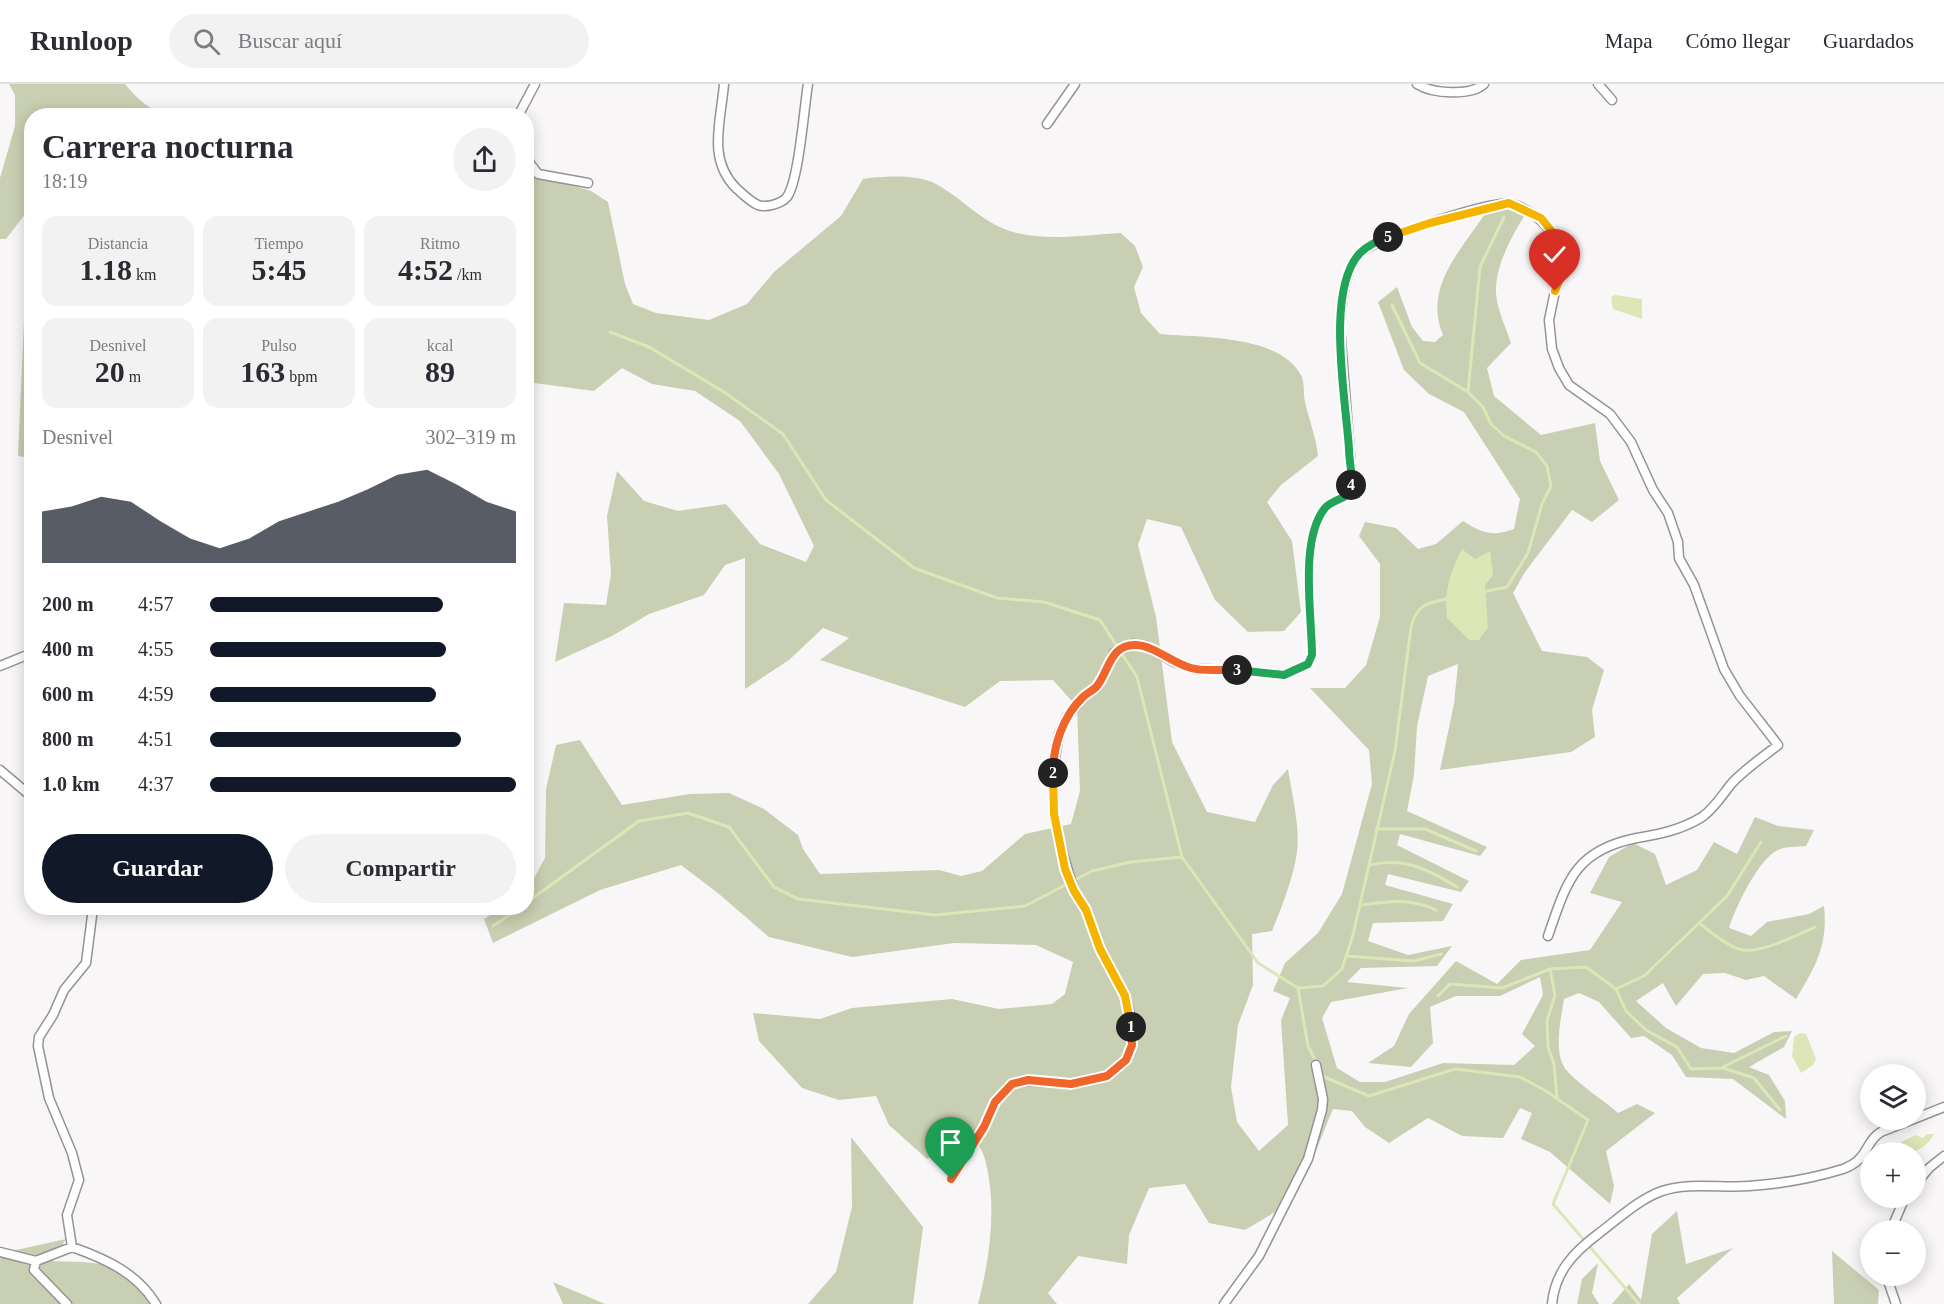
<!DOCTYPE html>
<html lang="es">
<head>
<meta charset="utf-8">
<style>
  body { margin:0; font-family:"Times New Roman",serif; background:#f2f2f3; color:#2b2b33; height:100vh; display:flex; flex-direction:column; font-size:22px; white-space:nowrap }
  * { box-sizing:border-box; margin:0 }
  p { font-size:20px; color:#7c7c81 }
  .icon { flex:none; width:33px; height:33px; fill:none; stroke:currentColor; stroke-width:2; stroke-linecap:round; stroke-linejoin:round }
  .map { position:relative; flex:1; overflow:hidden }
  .side { position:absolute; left:24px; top:24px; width:510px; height:807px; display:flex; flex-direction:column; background:#fff; border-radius:24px; box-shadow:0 3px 15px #0003 }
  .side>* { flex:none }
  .tools { position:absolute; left:1860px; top:980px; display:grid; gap:12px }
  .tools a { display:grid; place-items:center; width:66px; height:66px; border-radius:50%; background:#fff; box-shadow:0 3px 15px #0003; font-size:30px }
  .pin { position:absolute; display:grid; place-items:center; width:51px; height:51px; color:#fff; margin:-62px -26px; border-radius:50% 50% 50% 0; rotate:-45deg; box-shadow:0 0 6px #0007 }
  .pin .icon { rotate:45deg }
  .km { position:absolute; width:30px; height:30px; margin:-15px; border-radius:50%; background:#222; color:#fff; font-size:16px; line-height:30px; text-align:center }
  .round { display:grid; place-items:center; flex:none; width:63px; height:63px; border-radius:32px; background:#f2f2f3 }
  .overview { display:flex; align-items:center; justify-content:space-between; height:102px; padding:0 18px }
  h1 { font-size:33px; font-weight:700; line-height:45px }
  .stats { display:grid; grid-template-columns:repeat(3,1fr); gap:9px; height:102px; padding:6px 18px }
  .stats div { display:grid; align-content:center; border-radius:15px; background:#f2f2f3; text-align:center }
  .stats b { font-size:30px; font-weight:700 }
  .stats small { font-size:16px; font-weight:400 }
  .stats p { font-size:16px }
  .chart { height:168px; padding:12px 18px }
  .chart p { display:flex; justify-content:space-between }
  .chart svg { width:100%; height:108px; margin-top:6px; fill:#111827; opacity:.7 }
  .button { display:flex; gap:12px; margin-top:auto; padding:12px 18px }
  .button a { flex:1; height:69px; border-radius:36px; background:#111827; color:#fff; font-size:24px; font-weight:700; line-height:69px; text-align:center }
  .button a+a { background:#f2f2f3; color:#2b2b33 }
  ul { padding:0 18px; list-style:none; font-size:20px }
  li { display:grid; grid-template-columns:96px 72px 1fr; align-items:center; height:45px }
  li i { height:15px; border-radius:8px; background:#111827 }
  header { display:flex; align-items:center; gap:36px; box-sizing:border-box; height:84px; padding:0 30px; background:#fff; border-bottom:2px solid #e1e1e2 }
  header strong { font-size:28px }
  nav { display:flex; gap:33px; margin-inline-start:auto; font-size:21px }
  .search { width:420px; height:54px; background:#f2f2f3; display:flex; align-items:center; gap:15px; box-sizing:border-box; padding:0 21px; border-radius:33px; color:#7c7c81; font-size:22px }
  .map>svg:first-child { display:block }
  .green { fill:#c9cfb2 }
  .water { fill:#dce6b6 }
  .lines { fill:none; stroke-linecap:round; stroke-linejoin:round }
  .stream { stroke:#dce6b6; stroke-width:3 }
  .minor-casing { stroke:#959395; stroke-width:11 }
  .minor { stroke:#fff; stroke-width:8 }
  .split-1-casing { stroke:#fff; stroke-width:12 }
  .split-2-casing { stroke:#fff; stroke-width:12 }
  .split-3-casing { stroke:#fff; stroke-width:12 }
  .split-4-casing { stroke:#fff; stroke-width:12 }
  .split-5-casing { stroke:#fff; stroke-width:12 }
  .split-6-casing { stroke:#fff; stroke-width:12 }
  .split-1 { stroke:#f0652b; stroke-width:8 }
  .split-2 { stroke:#f5b400; stroke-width:8 }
  .split-3 { stroke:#f0652b; stroke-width:8 }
  .split-4 { stroke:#22a559; stroke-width:8 }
  .split-5 { stroke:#22a559; stroke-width:8 }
  .split-6 { stroke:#f5b400; stroke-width:8 }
</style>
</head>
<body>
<header>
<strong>Runloop</strong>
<div class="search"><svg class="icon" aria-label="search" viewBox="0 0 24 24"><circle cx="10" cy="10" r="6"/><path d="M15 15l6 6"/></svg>Buscar aquí</div>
<nav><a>Mapa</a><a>Cómo llegar</a><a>Guardados</a></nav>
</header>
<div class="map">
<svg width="1944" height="1220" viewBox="0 0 1944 1220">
  <rect width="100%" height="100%" fill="#f9f6f8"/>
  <path class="green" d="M9,0H125C137,15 150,27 169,31L32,32L30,374L18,372L29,125L6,155H0V94L15,42V11Z
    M534,90L591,107L608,118L625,200L633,220L656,229L709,236L747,220L774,188L841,132L863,95C883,92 918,90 936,100C962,114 980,137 1010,147C1044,158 1086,151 1121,149L1135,162L1143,183L1134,203L1141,229L1160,250C1201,254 1278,250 1301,291C1305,298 1303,310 1305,318C1309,336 1316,353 1318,372L1281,401L1267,418L1292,457L1301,528L1284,547L1248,548L1215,516L1181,443L1147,435L1138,461L1156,533L1172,658L1207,728L1255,738L1273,701L1288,685C1292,711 1300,741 1297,768C1293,795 1282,822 1272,847L1252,850L1253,901L1238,941L1231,1003L1237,1038L1259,1067L1288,1041L1281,936L1290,914L1273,907L1285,879L1318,849L1342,810L1372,700L1369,666L1310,604H1345L1366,581L1380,533V480L1359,452L1365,438L1396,444L1418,465L1436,460L1463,437C1482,449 1492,453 1514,445L1520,415L1464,328L1429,310L1404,286L1378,218L1397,203L1412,243L1423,257L1435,258L1443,251C1422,202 1464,163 1489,124L1509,119L1528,126C1513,150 1495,180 1496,209C1497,225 1506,244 1511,259L1487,284L1494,312L1541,351L1595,339L1600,377L1619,416L1592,438L1572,426L1525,488L1513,509L1542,567L1587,573L1604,586L1592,626L1595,653L1571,668L1440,686L1454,620L1458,580L1428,592L1417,642L1414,691L1407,727L1487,763L1480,772L1400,750L1397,761L1469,797L1461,808L1388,790L1385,801L1453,820L1443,837L1373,839L1368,857L1408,871L1452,862L1437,882L1361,884L1347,898L1408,904L1331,918L1322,934L1337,984L1360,998H1385L1443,979L1514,981L1535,962L1522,950L1543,911L1540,893L1500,912H1456L1430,923L1433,959L1411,983L1368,979L1394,962L1409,930L1456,877L1497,900L1521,876L1590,866L1622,818L1590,809L1609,773L1633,759L1655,770L1666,801L1697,786L1714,758L1737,770L1755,733L1778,742L1814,746L1806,762C1798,763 1786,762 1778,766C1759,774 1735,824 1729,844L1751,852L1767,838L1809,830L1824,822C1828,861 1816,882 1796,915L1764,892L1746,896L1725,889L1703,890L1676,922L1663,899L1636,917L1666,944L1701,964L1734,969L1774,948L1792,947L1784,963L1749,983L1769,991L1785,1017L1786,1035L1733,995L1686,993L1672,971L1644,952L1631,954L1599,918L1579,909L1564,915C1561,935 1552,972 1568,988C1582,1003 1602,1015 1618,1029L1637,1020L1655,1029L1606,1067L1614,1102L1610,1120L1550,1068L1521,1055L1532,1029L1520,1024L1503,1054L1462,1052L1428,1034L1389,1059L1365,1043L1352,1027L1333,1025L1315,1069L1287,1121L1245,1146L1209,1139L1185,1100L1149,1104L1129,1151L1127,1180L1078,1172L1048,1209L1057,1220H978C990,1173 998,1120 984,1072C981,1064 975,1055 970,1047L927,1075L889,1041L876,1012L839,1016L802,1004L759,957L753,929L820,935L852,924L952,915L999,925L1052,920L1065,910L1073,878L1036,861L954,859L852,873L769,853L719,810L681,781L600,806L493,859L484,835L502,824H526L527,807L545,774L546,705L556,661L580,656L622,721L690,710L729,709L764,725L798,751L803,765L820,790L939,786L961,792L982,787L1025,750L1071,740L1080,707L1077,623L1053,596L1000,597L965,623L820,576L849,554L823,544L789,576L745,605V474L725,481L704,511L649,530L612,552L555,578L564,519L606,521L611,490L607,432L617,387L644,417L678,427L726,420L760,460L806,478L814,462L779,390L740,337L695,307L652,300L622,284L594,307L527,298L526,106Z
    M851,1053L923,1143L913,1220H808L836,1188L852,1123Z
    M1677,1127L1686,1180L1733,1164L1677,1214L1680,1220H1612L1629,1200L1641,1216L1652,1150Z
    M66,1155L52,1177C67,1178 84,1177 99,1180C118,1184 140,1204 150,1220H0V1175L7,1168Z
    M1832,1167L1879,1206L1878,1220H1834Z
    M1598,1179L1592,1209L1599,1220H1577L1582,1195Z
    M553,1198L605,1220H563Z"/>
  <path class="water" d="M1615,211L1642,215V235L1613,225L1611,213Z
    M1462,465L1475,475L1490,467L1493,491L1485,501L1488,543L1479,556H1469L1447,534C1444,507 1450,488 1462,465Z
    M1800,949L1806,950L1816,975L1813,981L1801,989L1792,972L1794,953Z
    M1927,1050H1934C1929,1060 1919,1068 1907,1068L1901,1058L1916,1051L1923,1054Z"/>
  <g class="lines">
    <path class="stream" d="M1392,221L1420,279L1468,308
      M610,248L649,263L724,308L783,350L826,416L914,484L997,514L1044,518L1100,536L1137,593L1182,773L1258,879L1298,904
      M1483,508L1507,503L1528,469L1542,420L1551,402L1547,382L1536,368L1504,352L1491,340L1483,323L1468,308L1480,183L1504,133
      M1376,745H1425L1476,767
      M1370,781C1404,773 1428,785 1457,803
      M526,819L639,737L688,729L729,743L774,803L798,815L935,831L1025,822L1092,787L1131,778L1182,773
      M1362,821C1389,817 1411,814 1436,826
      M1699,839C1711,848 1729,864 1743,866C1761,869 1798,851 1815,843
      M493,842L520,824
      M1346,872L1414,877L1441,870
      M1616,905L1644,892L1727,812L1761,758
      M1438,912L1450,900L1502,904L1550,885
      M1316,978L1308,962L1298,904L1323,902L1342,885L1353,851L1395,667L1411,543C1417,521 1426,519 1447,515
      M1723,983L1786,952
      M1322,992L1369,1012L1455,985L1520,993L1546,1007L1588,1036L1553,1120L1639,1220
      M1557,1015L1554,980L1548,963L1547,937L1555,911L1550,885L1586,883L1616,905L1626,927L1646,946L1677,963L1691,985L1723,984L1754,994L1780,1026"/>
    <defs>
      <path id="minor" d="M724,0C721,37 707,75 736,104C743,110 749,117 758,121C766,124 781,120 787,113C799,96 804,24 808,0
        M1417,0C1433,10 1471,12 1484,0
        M1598,0L1612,16
        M518,32L535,0
        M1047,40L1075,0
        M526,50L529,78L538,90L588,99
        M0,582L32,569
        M0,686L32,713
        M951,1095L984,1043L995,1018L1012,1000L1028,997L1071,1000L1107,992L1126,976L1132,961L1131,934L1125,912L1100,865L1086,826L1074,807L1059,756L1054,730L1053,685L1059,650L1067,633L1082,614L1098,602L1114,569L1133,560L1146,562L1174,578L1194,585L1237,586L1284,591L1308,580L1312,571C1312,532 1299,456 1325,424C1330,418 1342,415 1349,410L1352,397L1340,243C1341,220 1344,186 1360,169C1374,155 1495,115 1512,120C1542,129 1550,149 1570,170L1555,207L1549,236L1552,265L1559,284L1569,301L1610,330L1631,358L1653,406L1668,429L1678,458L1679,474L1694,501L1724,585L1740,612L1778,661C1763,673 1745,685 1732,699C1722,711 1715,724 1702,733C1681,746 1660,750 1637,754C1575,766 1567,797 1548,852
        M1916,1100L1929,1084L1944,1072
        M1891,1146L1905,1113
        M72,1163L67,1131L79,1096L72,1069L49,1014L38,962L39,953L53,931L64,906L86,879L93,824
        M0,1168L36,1177L72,1163C106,1175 137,1189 156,1220
        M36,1177L34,1186L67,1220
        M1886,1191L1896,1220
        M1224,1220L1259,1172L1308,1075L1322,1026L1323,1015L1316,981
        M1552,1220C1555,1188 1573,1169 1598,1150C1617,1136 1639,1115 1662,1107C1689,1098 1720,1104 1749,1102C1779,1100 1814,1094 1843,1085C1870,1075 1864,1058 1881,1048L1944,1023"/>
    </defs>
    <use href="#minor" class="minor-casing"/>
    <use href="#minor" class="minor"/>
  </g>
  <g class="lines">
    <defs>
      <path id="split-1" d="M951,1095L984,1043L995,1018L1012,1000L1028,996L1071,1000L1107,992L1126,976L1132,961L1131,943"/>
      <path id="split-2" d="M1053,689L1054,730L1065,785L1074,807L1086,826L1100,865L1125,912L1131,943"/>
      <path id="split-3" d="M1053,689C1053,662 1063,632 1083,613C1087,609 1094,606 1097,602C1109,587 1110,560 1136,561C1155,562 1172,579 1191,584C1205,588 1223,585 1237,586"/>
      <path id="split-4" d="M1237,586L1284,591L1308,580L1312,571C1312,532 1299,456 1325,424C1330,418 1342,415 1349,410L1351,401"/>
      <path id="split-5" d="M1351,401C1353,390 1349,377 1349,365C1346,316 1325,206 1360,169C1368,161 1378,157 1388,153"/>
      <path id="split-6" d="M1388,153L1430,139L1509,119L1541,134L1570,170L1555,207"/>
    </defs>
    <use href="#split-1" class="split-1-casing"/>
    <use href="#split-2" class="split-2-casing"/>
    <use href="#split-3" class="split-3-casing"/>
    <use href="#split-4" class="split-4-casing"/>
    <use href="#split-5" class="split-5-casing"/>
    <use href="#split-6" class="split-6-casing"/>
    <use href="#split-1" class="split-1"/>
    <use href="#split-2" class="split-2"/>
    <use href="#split-3" class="split-3"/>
    <use href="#split-4" class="split-4"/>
    <use href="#split-5" class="split-5"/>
    <use href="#split-6" class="split-6"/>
  </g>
</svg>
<div class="tools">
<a><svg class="icon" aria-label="layers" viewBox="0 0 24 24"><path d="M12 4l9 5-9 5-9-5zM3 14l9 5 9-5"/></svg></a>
<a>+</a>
<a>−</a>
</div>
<div class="pin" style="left:951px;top:1095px;background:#1e9e55"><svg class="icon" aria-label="arrive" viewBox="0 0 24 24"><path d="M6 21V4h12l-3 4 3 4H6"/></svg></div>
<div class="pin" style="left:1555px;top:207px;background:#d93025"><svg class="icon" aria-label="check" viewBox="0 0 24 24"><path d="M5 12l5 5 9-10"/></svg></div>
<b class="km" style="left:1131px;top:943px">1</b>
<b class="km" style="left:1053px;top:689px">2</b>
<b class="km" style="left:1237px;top:586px">3</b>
<b class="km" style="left:1351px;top:401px">4</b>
<b class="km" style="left:1388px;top:153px">5</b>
<section class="side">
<div class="overview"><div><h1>Carrera nocturna</h1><p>18:19</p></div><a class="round"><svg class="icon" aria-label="share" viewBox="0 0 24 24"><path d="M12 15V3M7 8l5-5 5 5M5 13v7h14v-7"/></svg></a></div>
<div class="stats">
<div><p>Distancia</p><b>1.18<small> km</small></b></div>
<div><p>Tiempo</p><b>5:45</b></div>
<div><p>Ritmo</p><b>4:52<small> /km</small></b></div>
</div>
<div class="stats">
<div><p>Desnivel</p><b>20<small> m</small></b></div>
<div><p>Pulso</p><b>163<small> bpm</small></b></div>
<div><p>kcal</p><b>89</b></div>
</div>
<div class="chart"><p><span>Desnivel</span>302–319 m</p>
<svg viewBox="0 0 160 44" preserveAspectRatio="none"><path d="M0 44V23L10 21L20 17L30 19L40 27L50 34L60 38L70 34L80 27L90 23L100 19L110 14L120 8L130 6L140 12L150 19L160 23V44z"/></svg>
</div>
<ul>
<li><b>200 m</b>4:57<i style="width:76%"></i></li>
<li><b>400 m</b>4:55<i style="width:77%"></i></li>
<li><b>600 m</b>4:59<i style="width:74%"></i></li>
<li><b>800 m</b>4:51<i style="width:82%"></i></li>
<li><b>1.0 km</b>4:37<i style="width:100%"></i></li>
</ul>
<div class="button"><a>Guardar</a><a>Compartir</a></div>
</section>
</div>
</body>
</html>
